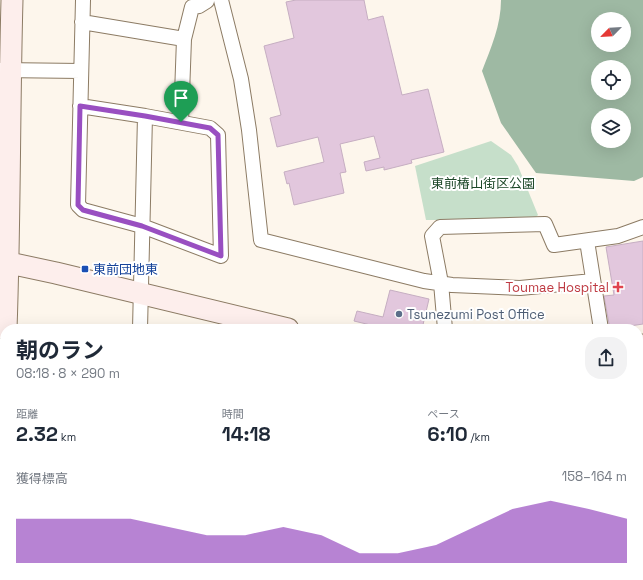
<!DOCTYPE html>
<html lang="ja">
<head>
<meta charset="utf-8">
<style>
  body { margin:0; font-family:"Space Grotesk","Noto Sans JP",sans-serif; background:#f2f2f3; color:#1f2937; height:100vh; display:flex; flex-direction:column; font-size:15px; white-space:nowrap }
  * { box-sizing:border-box; margin:0 }
  p { font-size:13px; color:#747a83 }
  .icon { flex:none; width:22px; height:22px; fill:none; stroke:currentColor; stroke-width:2; stroke-linecap:round; stroke-linejoin:round }
  .map { position:relative; flex:1; overflow:hidden }
  .side { position:absolute; left:0px; top:324px; width:643px; height:256px; display:flex; flex-direction:column; background:#fff; border-radius:16px 16px 0 0; box-shadow:0 4px 16px #0002 }
  .side>* { flex:none }
  .needle { width:26px; rotate:246deg }
  .buttons { position:absolute; left:591px; top:12px; display:grid; gap:8px }
  .buttons a { display:grid; place-items:center; width:40px; height:40px; border-radius:50%; background:#fff; box-shadow:0 4px 16px #0002; font-size:20px }
  .pin { position:absolute; display:grid; place-items:center; width:34px; height:34px; color:#fff; margin:-41px -17px; border-radius:50% 50% 50% 0; rotate:-45deg; box-shadow:0 0 4px #0007 }
  .pin .icon { rotate:45deg }
  .round { display:grid; place-items:center; flex:none; width:42px; height:42px; border-radius:16px; background:#f2f2f3 }
  .headline { display:flex; align-items:center; justify-content:space-between; height:68px; padding:0 16px }
  h1 { font-size:22px; font-weight:700; line-height:30px }
  .metrics { display:grid; grid-template-columns:repeat(3,1fr); gap:6px; height:68px; padding:4px 16px }
  .metrics div { display:grid; align-content:center }
  .metrics b { font-size:20px; font-weight:700 }
  .metrics small { font-size:11px; font-weight:400 }
  .metrics p { font-size:11px }
  .chart { height:112px; padding:8px 16px }
  .chart p { display:flex; justify-content:space-between }
  .chart svg { width:100%; height:72px; margin-top:4px; fill:#994fc1; opacity:.7 }
  .map>svg:first-child { display:block }
  .green { fill:#c6dfca }
  .forest { fill:#9eb9a3; fill-rule:evenodd }
  .building { fill:#e2c7dd; stroke:#c6aec2 }
  .lines { fill:none; stroke-linecap:round; stroke-linejoin:round }
  .street-casing { stroke:#8c7b64; stroke-width:16 }
  .secondary-casing { stroke:#8c7b64; stroke-width:23 }
  .street { stroke:#fff; stroke-width:14 }
  .secondary { stroke:#fdeeec; stroke-width:21 }
  .route-casing { stroke:#fff; stroke-width:8 }
  .route { stroke:#994fc1; stroke-width:5 }
  .transit-dot { fill:#1a4fb4; stroke:#fff; stroke-width:1.5 }
  .health-dot { fill:#e0444e; stroke:#fff; stroke-width:1.5 }
  .service-dot { fill:#5c6f8a; stroke:#fff; stroke-width:1.5 }
  .labels { text-anchor:middle; dominant-baseline:central; stroke-width:4; stroke-linejoin:round; paint-order:stroke }
  .park-label { font-size:13px; fill:#1d4829; stroke:#fff }
  .transit-label { font-size:13px; fill:#164399; stroke:#fff; text-anchor:start }
  .health-label { font-size:13px; fill:#be3a42; stroke:#fff; text-anchor:end }
  .service-label { font-size:13px; fill:#4e5e75; stroke:#fff; text-anchor:start }
</style>
</head>
<body>
<div class="map">
<svg width="643" height="580" viewBox="0 0 643 580">
  <rect width="100%" height="100%" fill="#fdf6ec"/>
  <path class="green" d="M491,141L511,155L518,166L538,215L533,220H426L415,166Z"/>
  <path class="forest" d="M501,0H643V177L634,181L536,173L501,123L482,71C491,48 501,25 501,0ZM598,19H624V45H598ZM598,67H624V93H598ZM598,115H624V141H598Z"/>
  <path class="building" d="M296,0H364L368,20L383,16L402,95L428,89L444,152L411,160L412,163L384,170V167L366,171L364,162L380,158L374,136L340,144L346,172L340,173L344,193L294,205L289,183L287,184L284,172L324,162L318,137L277,147L270,118L281,115L264,46L294,38L286,2Z
    M643,241V324L610,329L604,296L614,295L606,247Z
    M390,290L429,299L422,329H387L354,321L357,311L383,317Z"/>
  <g class="lines">
    <defs>
      <path id="street" d="M221,0L241,79L249,130L261,240L424,281L452,285L520,288L593,281
        M82,22L184,39
        M0,70L81,71
        M80,106L145,116L210,128L218,135L221,256L142,226L83,210L78,205L83,0
        M181,122L184,39L192,7L199,6L207,1L206,0
        M587,241L601,329
        M140,329L145,116
        M445,329L441,283L432,236L440,227L545,224L554,245L618,236L643,227
        M638,417L643,416
        M0,488H5
        M638,562L641,580
        M228,575L235,580
        M531,575V580
        M94,580L102,575
        M202,580L204,575
        M295,580L297,575
        M431,580L432,575"/>
      <path id="secondary" d="M0,261L56,273L288,329
        M6,329C10,219 9,110 12,0
        M638,346L643,345
        M0,464L5,352"/>
    </defs>
    <use href="#street" class="street-casing"/>
    <use href="#secondary" class="secondary-casing"/>
    <use href="#street" class="street"/>
    <use href="#secondary" class="secondary"/>
  </g>
  <g class="lines">
    <defs>
      <path id="route" d="M80,106L145,116L210,128L218,135L221,256L142,226L83,210L78,205Z"/>
    </defs>
    <use href="#route" class="route-casing"/>
    <use href="#route" class="route"/>
  </g>
  <rect class="transit-dot" x="81" y="265" width="8" height="8" rx="2"/>
  <path class="health-dot" d="M616 281h4v4h4v4h-4v4h-4v-4h-4v-4h4z"/>
  <circle class="service-dot" cx="399" cy="314" r="4"/>
  <g class="labels">
    <g class="park-label">
      <text x="483" y="183">東前椿山街区公園</text>
    </g>
    <g class="transit-label">
      <text x="93" y="269">東前団地東</text>
    </g>
    <g class="health-label">
      <text x="609" y="287">Toumae Hospital</text>
    </g>
    <g class="service-label">
      <text x="407" y="314">Tsunezumi Post Office</text>
    </g>
  </g>
</svg>
<div class="buttons">
<a><svg class="needle" viewBox="-14 -14 28 28"><path d="M0-13l5 13h-10z" fill="#e53935"/><path d="M0 13l5-13h-10z" fill="#747a83"/></svg></a>
<a><svg class="icon" aria-label="locate" viewBox="0 0 24 24"><circle cx="12" cy="12" r="6"/><path d="M12 2v4M12 18v4M2 12h4M18 12h4"/></svg></a>
<a><svg class="icon" aria-label="layers" viewBox="0 0 24 24"><path d="M12 4l9 5-9 5-9-5zM3 14l9 5 9-5"/></svg></a>
</div>
<div class="pin" style="left:181px;top:122px;background:#1e9e55"><svg class="icon" aria-label="arrive" viewBox="0 0 24 24"><path d="M6 21V4h12l-3 4 3 4H6"/></svg></div>
<section class="side">
<div class="headline"><div><h1>朝のラン</h1><p>08:18 · 8 × 290 m</p></div><a class="round"><svg class="icon" aria-label="share" viewBox="0 0 24 24"><path d="M12 15V3M7 8l5-5 5 5M5 13v7h14v-7"/></svg></a></div>
<div class="metrics">
<div><p>距離</p><b>2.32<small> km</small></b></div>
<div><p>時間</p><b>14:18</b></div>
<div><p>ペース</p><b>6:10<small> /km</small></b></div>
</div>
<div class="chart"><p><span>獲得標高</span>158–164 m</p>
<svg viewBox="0 0 160 44" preserveAspectRatio="none"><path d="M0 44V17L10 17L20 17L30 17L40 22L50 27L60 27L70 22L80 27L90 38L100 38L110 33L120 22L130 11L140 6L150 11L160 17V44z"/></svg>
</div>
</section>
</div>
</body>
</html>
